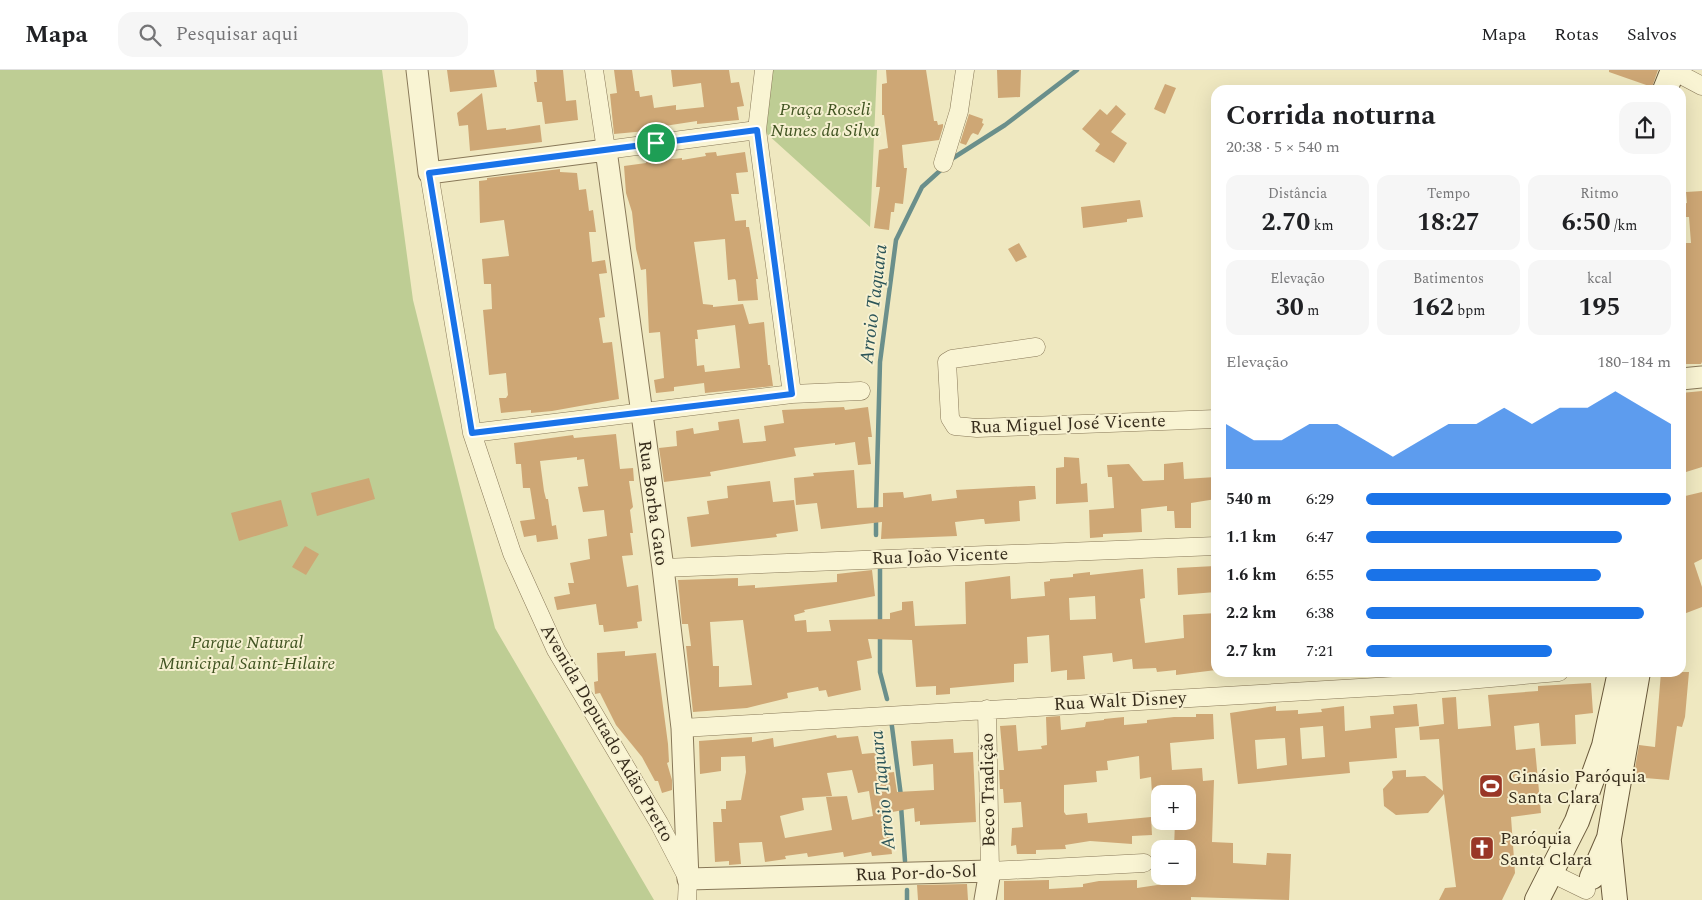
<!DOCTYPE html>
<html lang="pt">
<head>
<meta charset="utf-8">
<style>
  body { margin:0; font-family:Spectral,serif; background:#f6f6f6; color:#202124; height:100vh; display:flex; flex-direction:column; font-size:19px; white-space:nowrap }
  * { box-sizing:border-box; margin:0 }
  p { font-size:16px; color:#757577 }
  .icon { flex:none; width:28px; height:28px; fill:none; stroke:currentColor; stroke-width:2; stroke-linecap:round; stroke-linejoin:round }
  .map { position:relative; flex:1; overflow:hidden }
  .drawer { position:absolute; left:1211px; top:15px; width:475px; height:592px; display:flex; flex-direction:column; background:#fff; border-radius:15px; box-shadow:0 5px 20px #0002 }
  .drawer>* { flex:none }
  .fabs { position:absolute; left:1151px; top:715px; display:grid; gap:10px }
  .fabs a { display:grid; place-items:center; width:45px; height:45px; border-radius:10px; background:#fff; box-shadow:0 5px 20px #0002; font-size:25px }
  .pin { position:absolute; display:grid; place-items:center; width:42px; height:42px; color:#fff; margin:-21px; border:2px solid #fff; border-radius:50%; box-shadow:0 1px 5px #0007 }
  .round { display:grid; place-items:center; flex:none; width:52px; height:52px; border-radius:15px; background:#f6f6f6 }
  .summary { display:flex; align-items:center; justify-content:space-between; height:85px; padding:0 15px }
  h1 { font-size:28px; font-weight:700; line-height:38px }
  .figures { display:grid; grid-template-columns:repeat(3,1fr); gap:8px; height:85px; padding:5px 15px }
  .figures div { display:grid; align-content:center; border-radius:12px; background:#f6f6f6; text-align:center }
  .figures b { font-size:25px; font-weight:700 }
  .figures small { font-size:14px; font-weight:400 }
  .figures p { font-size:14px }
  .chart { height:140px; padding:10px 15px }
  .chart p { display:flex; justify-content:space-between }
  .chart svg { width:100%; height:90px; margin-top:5px; fill:#1a73e8; opacity:.7 }
  ul { padding:0 15px; list-style:none; font-size:16px }
  li { display:grid; grid-template-columns:80px 60px 1fr; align-items:center; height:38px }
  li i { height:12px; border-radius:6px; background:#1a73e8 }
  header { display:flex; align-items:center; gap:30px; box-sizing:border-box; height:70px; padding:0 25px; background:#fff; border-bottom:1px solid #e0e0e0 }
  header strong { font-size:24px }
  nav { display:flex; gap:28px; margin-inline-start:auto; font-size:18px }
  .search { width:350px; height:45px; background:#f6f6f6; display:flex; align-items:center; gap:12px; box-sizing:border-box; padding:0 18px; border-radius:15px; color:#757577; font-size:19px }
  .map>svg:first-child { display:block }
  .green { fill:#becd94 }
  .lines { fill:none; stroke-linecap:round; stroke-linejoin:round }
  .stream { stroke:#6a8f8b; stroke-width:4.5 }
  .building { fill:#cea775; fill-rule:evenodd }
  .minor-casing { stroke:#887858; stroke-width:19 }
  .tertiary-casing { stroke:#887858; stroke-width:23 }
  .secondary-casing { stroke:#6a593b; stroke-width:26 }
  .minor { stroke:#f9f4d3; stroke-width:18 }
  .tertiary { stroke:#f9f4d3; stroke-width:21 }
  .secondary { stroke:#f9f4d3; stroke-width:24 }
  .route-casing { stroke:#fff; stroke-width:10 }
  .route { stroke:#1a73e8; stroke-width:6 }
  .labels { text-anchor:middle; dominant-baseline:central; stroke-width:4; stroke-linejoin:round; paint-order:stroke }
  .park-label { font-size:18px; font-style:italic; fill:#415422; stroke:#f6f0d0 }
  .street-label { font-size:18px; fill:#372d1c; stroke:#f6f0d0 }
  .poi-label { font-size:18px; fill:#372d1c; stroke:#f6f0d0; text-anchor:start }
  .water-label { font-size:19px; font-style:italic; fill:#2b5458; stroke:#f6f0d0 }
</style>
</head>
<body>
<header>
<strong>Mapa</strong>
<div class="search"><svg class="icon" aria-label="search" viewBox="0 0 24 24"><circle cx="10" cy="10" r="6"/><path d="M15 15l6 6"/></svg>Pesquisar aqui</div>
<nav><a>Mapa</a><a>Rotas</a><a>Salvos</a></nav>
</header>
<div class="map">
<svg width="1702" height="830" viewBox="0 0 1702 830">
  <rect width="100%" height="100%" fill="#efe8c0"/>
  <path class="green" d="M0,0H382L413,230L495,558L654,830H0Z
    M772,0H877L870,157L766,63Z"/>
  <g class="lines">
    <path class="stream" d="M950,90L1005,55L1077,0
      M876,441L880,292L896,170L922,117L943,98
      M876,449V465
      M880,498V554
      M880,565V602L887,629
      M891,649L901,726
      M901,736L905,791
      M907,830V820"/>
  </g>
  <path class="building" d="M447,0H494L497,17L450,22Z
    M536,0H563L566,31L576,30L578,50L545,54L542,32H537L534,12H537Z
    M614,0H632L635,21H639L640,27L652,25L654,38L676,35V40L704,37L701,13L673,17L671,0H729L731,13L739,12L744,36L737,37L739,50L697,54V51L658,57L659,62L647,64L646,61L614,64L610,24L617,23Z
    M886,0H926L934,51H937L938,55L943,54V57L939,70L902,75L904,98H907L903,134L895,133L894,142H891L889,160L874,158L880,117H876L879,80L888,78L884,45H882V14L887,13Z
    M997,0H1021L1020,27L998,28Z
    M1609,0H1658L1652,17L1609,2Z
    M1165,14L1176,18L1165,44L1154,39Z
    M482,23L487,60L506,58V60L540,55L542,72L470,81L468,55L459,56L457,43Z
    M1116,35L1126,44L1111,62L1127,73L1114,93L1095,81L1100,74L1082,59L1100,39L1107,45Z
    M969,44L983,49L982,53L984,54L978,65L973,63L971,65L966,75L960,73Z
    M716,82L717,86L745,82L748,102L736,103L739,124H731L735,151L746,150V157H749L758,209H756L758,230L738,231L736,211L735,209L728,210L725,169L694,172L703,234L713,235V237L743,234L749,254L764,252L768,295H770L773,316L705,323L704,313L674,317V321L656,323L654,310L664,308L660,262L649,263L646,199L641,200L636,179L632,142L626,123L624,96L646,93V92L682,88V90L706,86L705,83ZM735,255L740,298L705,302L704,295L697,296L695,269H698L697,260Z
    M560,99V102L577,103L579,120L586,119L589,141L593,140L596,162H589L592,192L605,190L607,203L599,204L605,247L599,248L603,273L612,272L619,329L552,341L531,343V340L501,343L499,328H506L508,325L506,303L489,305L483,240L492,239L491,214H484L482,189L509,186L504,150L480,153L479,111L487,110V108Z
    M1702,121V292L1701,294H1681V212H1685L1683,173H1691L1689,147H1681V134L1687,133L1686,122Z
    M1140,130L1143,147L1127,149V152L1083,158L1081,137Z
    M1019,173L1027,187L1016,192L1008,179Z
    M1702,321V397L1686,402L1681,382L1685,381L1681,364V323Z
    M844,337L845,340L868,337L872,367H868L871,394L858,395L855,372L835,375V373L794,378L796,386L710,402L711,406L664,412L659,378L677,376L676,361L693,358L694,364L719,360L718,352L739,349L743,373L766,371L764,356L784,353L782,340Z
    M616,364L620,399L633,398L634,411H629L633,437L630,440L633,463H630L633,485L622,486L627,517L638,515L642,551L637,552L638,558L604,562L603,555H599L596,534L557,540L554,527L570,524L568,513H574L570,493L590,489L588,469L607,466L604,440L583,442L578,417L588,416L584,389L577,390V387L540,391L544,421L546,429H548L552,456L556,455L558,469L537,472L536,465L524,467L520,451L535,449L530,418H523L521,394H516L514,373L573,365L574,368Z
    M1064,387L1079,388L1081,414L1087,413L1088,432L1056,434V398L1064,397Z
    M1183,392L1184,409L1216,407V429L1191,433V458H1175L1174,441H1167V436L1141,439L1142,462L1103,464V467L1090,468L1089,440L1114,438L1112,407H1108L1107,395L1129,394L1143,411L1164,410V394Z
    M854,400L857,438L883,437V423L903,422L904,428L931,424L932,431L957,428L956,420L1029,416H1035L1036,429L1019,431L1020,451L985,454L984,449H981L955,452L957,466L881,469L882,452L821,459L817,433L796,435L794,408L814,406L813,403Z
    M369,408L375,429L317,446L311,423Z
    M770,411L773,432L794,430L798,461L776,464L777,467L691,477L687,447L709,444L707,431L728,428L727,416Z
    M1702,422V489L1694,493L1702,517V537L1681,545V427Z
    M281,430L288,456L239,471L231,443Z
    M305,476L319,484L306,505L292,497Z
    M1215,496L1216,522L1178,525L1177,498Z
    M1143,499L1145,528L1140,529L1145,573L1184,568L1183,545L1216,543V600L1176,605V600L1157,602L1156,598L1133,599L1132,589L1113,592L1112,583L1083,586L1085,609L1067,610V600L1051,602L1049,565L1027,567L1028,593L1014,594V612L950,618V624L936,625V616L916,617L912,570L868,569L872,588L857,591L861,620L828,627L826,620L819,621L818,617L787,623L788,628L747,638L693,642L686,576H691L688,554H682L678,510L738,508V516L755,515V518L837,512V504L872,500L875,526L804,540L805,542L794,545L795,551L806,550L807,562L831,561L829,550L890,549V543L902,540V532L913,531L915,556L966,554L965,512L1010,506L1011,529L1045,526L1044,512L1050,511V509L1073,507V504L1090,502V505ZM1095,526L1096,549L1070,550L1069,528ZM743,550L752,615L719,617V596H713L710,552Z
    M625,581V586L656,583L668,674L669,692L667,693L672,710V720L662,723L658,711H655L642,687L616,655L600,623L595,624L594,612L598,611L597,583Z
    M1661,602H1689L1685,647L1682,657L1677,656L1669,710L1645,708V705L1634,704L1639,675L1655,677Z
    M1591,613L1593,643L1575,645L1576,674L1541,676L1539,653L1514,656L1516,680L1535,678L1541,743L1511,747L1515,803L1502,830H1439L1445,818L1456,817L1444,724L1428,743L1396,745L1384,736L1383,719L1393,708L1392,701L1406,700V707L1425,706L1443,721L1439,669L1420,670L1419,657L1444,654L1442,628L1456,627L1458,659L1491,656L1488,625L1538,621V616Z
    M1417,634L1419,656L1395,658L1397,688L1349,692L1350,703L1238,714L1230,643L1276,636V641L1298,640V644L1322,642L1321,639L1344,636L1345,661L1371,658L1370,646L1394,644L1393,636ZM1323,656L1325,687L1302,689L1300,658ZM1285,668L1287,695L1257,699L1255,670Z
    M1196,644H1213L1214,669L1170,673L1172,700L1202,698L1203,711L1214,710L1212,772L1233,773V793L1266,795L1267,783L1291,784L1289,830L1191,827V830H1004V811L1049,810V819L1083,817V814L1099,811L1137,810V818L1171,813V806H1188V779H1174L1175,751H1188V724H1152L1151,707L1140,709L1139,686L1107,691L1108,700L1096,701L1097,712L1064,715V742L1066,745L1087,743L1088,753L1151,747L1152,765L1132,766V774L1090,771L1065,775L1066,779L1036,780V784H1017L1016,775L1011,776L1012,758L1023,757L1021,732L1004,733L1003,719H1000L999,700H1004L1000,656L1016,655L1018,681L1042,679L1041,676L1047,675L1046,647L1060,646L1061,660L1085,657L1086,652L1104,650V649L1124,647V655L1147,653V650L1174,647H1196Z
    M836,665L837,668L858,666L862,684L883,682L887,703L894,702L897,722L934,720L933,694L913,696L911,671L953,669L954,683L973,682L976,752L920,755V751L915,752L914,738L887,743L892,784L872,786L871,782L844,787L843,782L808,787L807,783L785,786L786,789L765,792L762,772L739,773L741,794L729,795V791L715,792L713,752H722L721,739H726V731L741,730L746,702L745,686L721,687V701L700,704L699,671L752,667V672L773,668L774,677ZM852,700L858,723L869,721L873,746L852,750L847,726L826,727L832,760L785,768L780,746L804,740L802,728L832,726L827,703Z
    M967,814L968,830H918L917,815Z"/>
  <g class="lines">
    <defs>
      <path id="minor" d="M594,0L606,80L757,60
        M764,0L757,60L792,324
        M1685,7L1702,16
        M943,93L959,41L965,0
        M429,103L472,363L512,483L556,580L659,753L688,809L687,830
        M1036,277L952,289L947,292L950,348L955,356L977,358L1216,349
        M472,363L792,324L861,321
        M663,498L1216,476
        M987,639L990,801L1144,793
        M682,658L1410,615L1559,602
        M1551,803L1586,820"/>
      <path id="tertiary" d="M417,0L429,103L606,80L663,498L682,658L688,809L990,801L985,830
        M1681,309L1702,307"/>
      <path id="secondary" d="M1665,20L1673,0
        M1609,772L1615,830
        M1592,807L1609,768L1638,602
        M1537,830L1577,751L1604,676L1620,602"/>
    </defs>
    <use href="#minor" class="minor-casing"/>
    <use href="#tertiary" class="tertiary-casing"/>
    <use href="#secondary" class="secondary-casing"/>
    <use href="#minor" class="minor"/>
    <use href="#tertiary" class="tertiary"/>
    <use href="#secondary" class="secondary"/>
  </g>
  <g class="lines">
    <defs>
      <path id="route" d="M757,60L792,324L472,363L429,103Z"/>
    </defs>
    <use href="#route" class="route-casing"/>
    <use href="#route" class="route"/>
  </g>
  <defs>
    <symbol id="stadium-square" viewBox="-11 -11 22 22"><rect x="-9" y="-9" width="18" height="18" rx="4" fill="#993626" stroke="#f6f0d0"/><path d="M0-5a6.5 5 0 1 0 0 10a6.5 5 0 1 0 0-10ZM-3.5-1.8h7v3.6h-7Z" fill="#fff"/></symbol>
    <symbol id="church-square" viewBox="-11 -11 22 22"><rect x="-9" y="-9" width="18" height="18" rx="4" fill="#993626" stroke="#f6f0d0"/><path d="M-1.2-6h2.4v3.5h3.3v2.4h-3.3V6h-2.4V-.1h-3.3v-2.4h3.3Z" fill="#fff"/></symbol>
  </defs>
  <g fill-rule="evenodd">
    <use href="#stadium-square" x="1477" y="702" width="28" height="28"/>
    <use href="#church-square" x="1468" y="764" width="28" height="28"/>
  </g>
  <g class="labels">
    <g class="park-label">
      <text x="825" y="39">Praça Roseli<tspan x="825" dy="21">Nunes da Silva</tspan></text>
      <text x="247" y="572">Parque Natural<tspan x="247" dy="21">Municipal Saint-Hilaire</tspan></text>
    </g>
    <g class="street-label">
      <text transform="translate(1068 354) rotate(-2)">Rua Miguel José Vicente</text>
      <text transform="translate(653 433) rotate(82)">Rua Borba Gato</text>
      <text transform="translate(940 486) rotate(-2)">Rua João Vicente</text>
      <text transform="translate(1120 631) rotate(-3)">Rua Walt Disney</text>
      <text transform="translate(607 663) rotate(60)">Avenida Deputado Adão Pretto</text>
      <text transform="translate(988 720) rotate(-91)">Beco Tradição</text>
      <text transform="translate(916 803) rotate(-2)">Rua Por-do-Sol</text>
    </g>
    <g class="poi-label">
      <text x="1508" y="706">Ginásio Paróquia<tspan x="1508" dy="21">Santa Clara</tspan></text>
      <text x="1500" y="768">Paróquia<tspan x="1500" dy="21">Santa Clara</tspan></text>
    </g>
    <g class="water-label">
      <text transform="translate(874 234) rotate(-83)">Arroio Taquara</text>
      <text transform="translate(883 720) rotate(-96)">Arroio Taquara</text>
    </g>
  </g>
</svg>
<div class="fabs">
<a>+</a>
<a>−</a>
</div>
<div class="pin" style="left:656px;top:73px;background:#1e9e55"><svg class="icon" aria-label="arrive" viewBox="0 0 24 24"><path d="M6 21V4h12l-3 4 3 4H6"/></svg></div>
<section class="drawer">
<div class="summary"><div><h1>Corrida noturna</h1><p>20:38 · 5 × 540 m</p></div><a class="round"><svg class="icon" aria-label="share" viewBox="0 0 24 24"><path d="M12 15V3M7 8l5-5 5 5M5 13v7h14v-7"/></svg></a></div>
<div class="figures">
<div><p>Distância</p><b>2.70<small> km</small></b></div>
<div><p>Tempo</p><b>18:27</b></div>
<div><p>Ritmo</p><b>6:50<small> /km</small></b></div>
</div>
<div class="figures">
<div><p>Elevação</p><b>30<small> m</small></b></div>
<div><p>Batimentos</p><b>162<small> bpm</small></b></div>
<div><p>kcal</p><b>195</b></div>
</div>
<div class="chart"><p><span>Elevação</span>180–184 m</p>
<svg viewBox="0 0 160 44" preserveAspectRatio="none"><path d="M0 44V22L10 30L20 30L30 22L40 22L50 30L60 38L70 30L80 22L90 22L100 14L110 22L120 14L130 14L140 6L150 14L160 22V44z"/></svg>
</div>
<ul>
<li><b>540 m</b>6:29<i style="width:100%"></i></li>
<li><b>1.1 km</b>6:47<i style="width:84%"></i></li>
<li><b>1.6 km</b>6:55<i style="width:77%"></i></li>
<li><b>2.2 km</b>6:38<i style="width:91%"></i></li>
<li><b>2.7 km</b>7:21<i style="width:61%"></i></li>
</ul>
</section>
</div>
</body>
</html>
